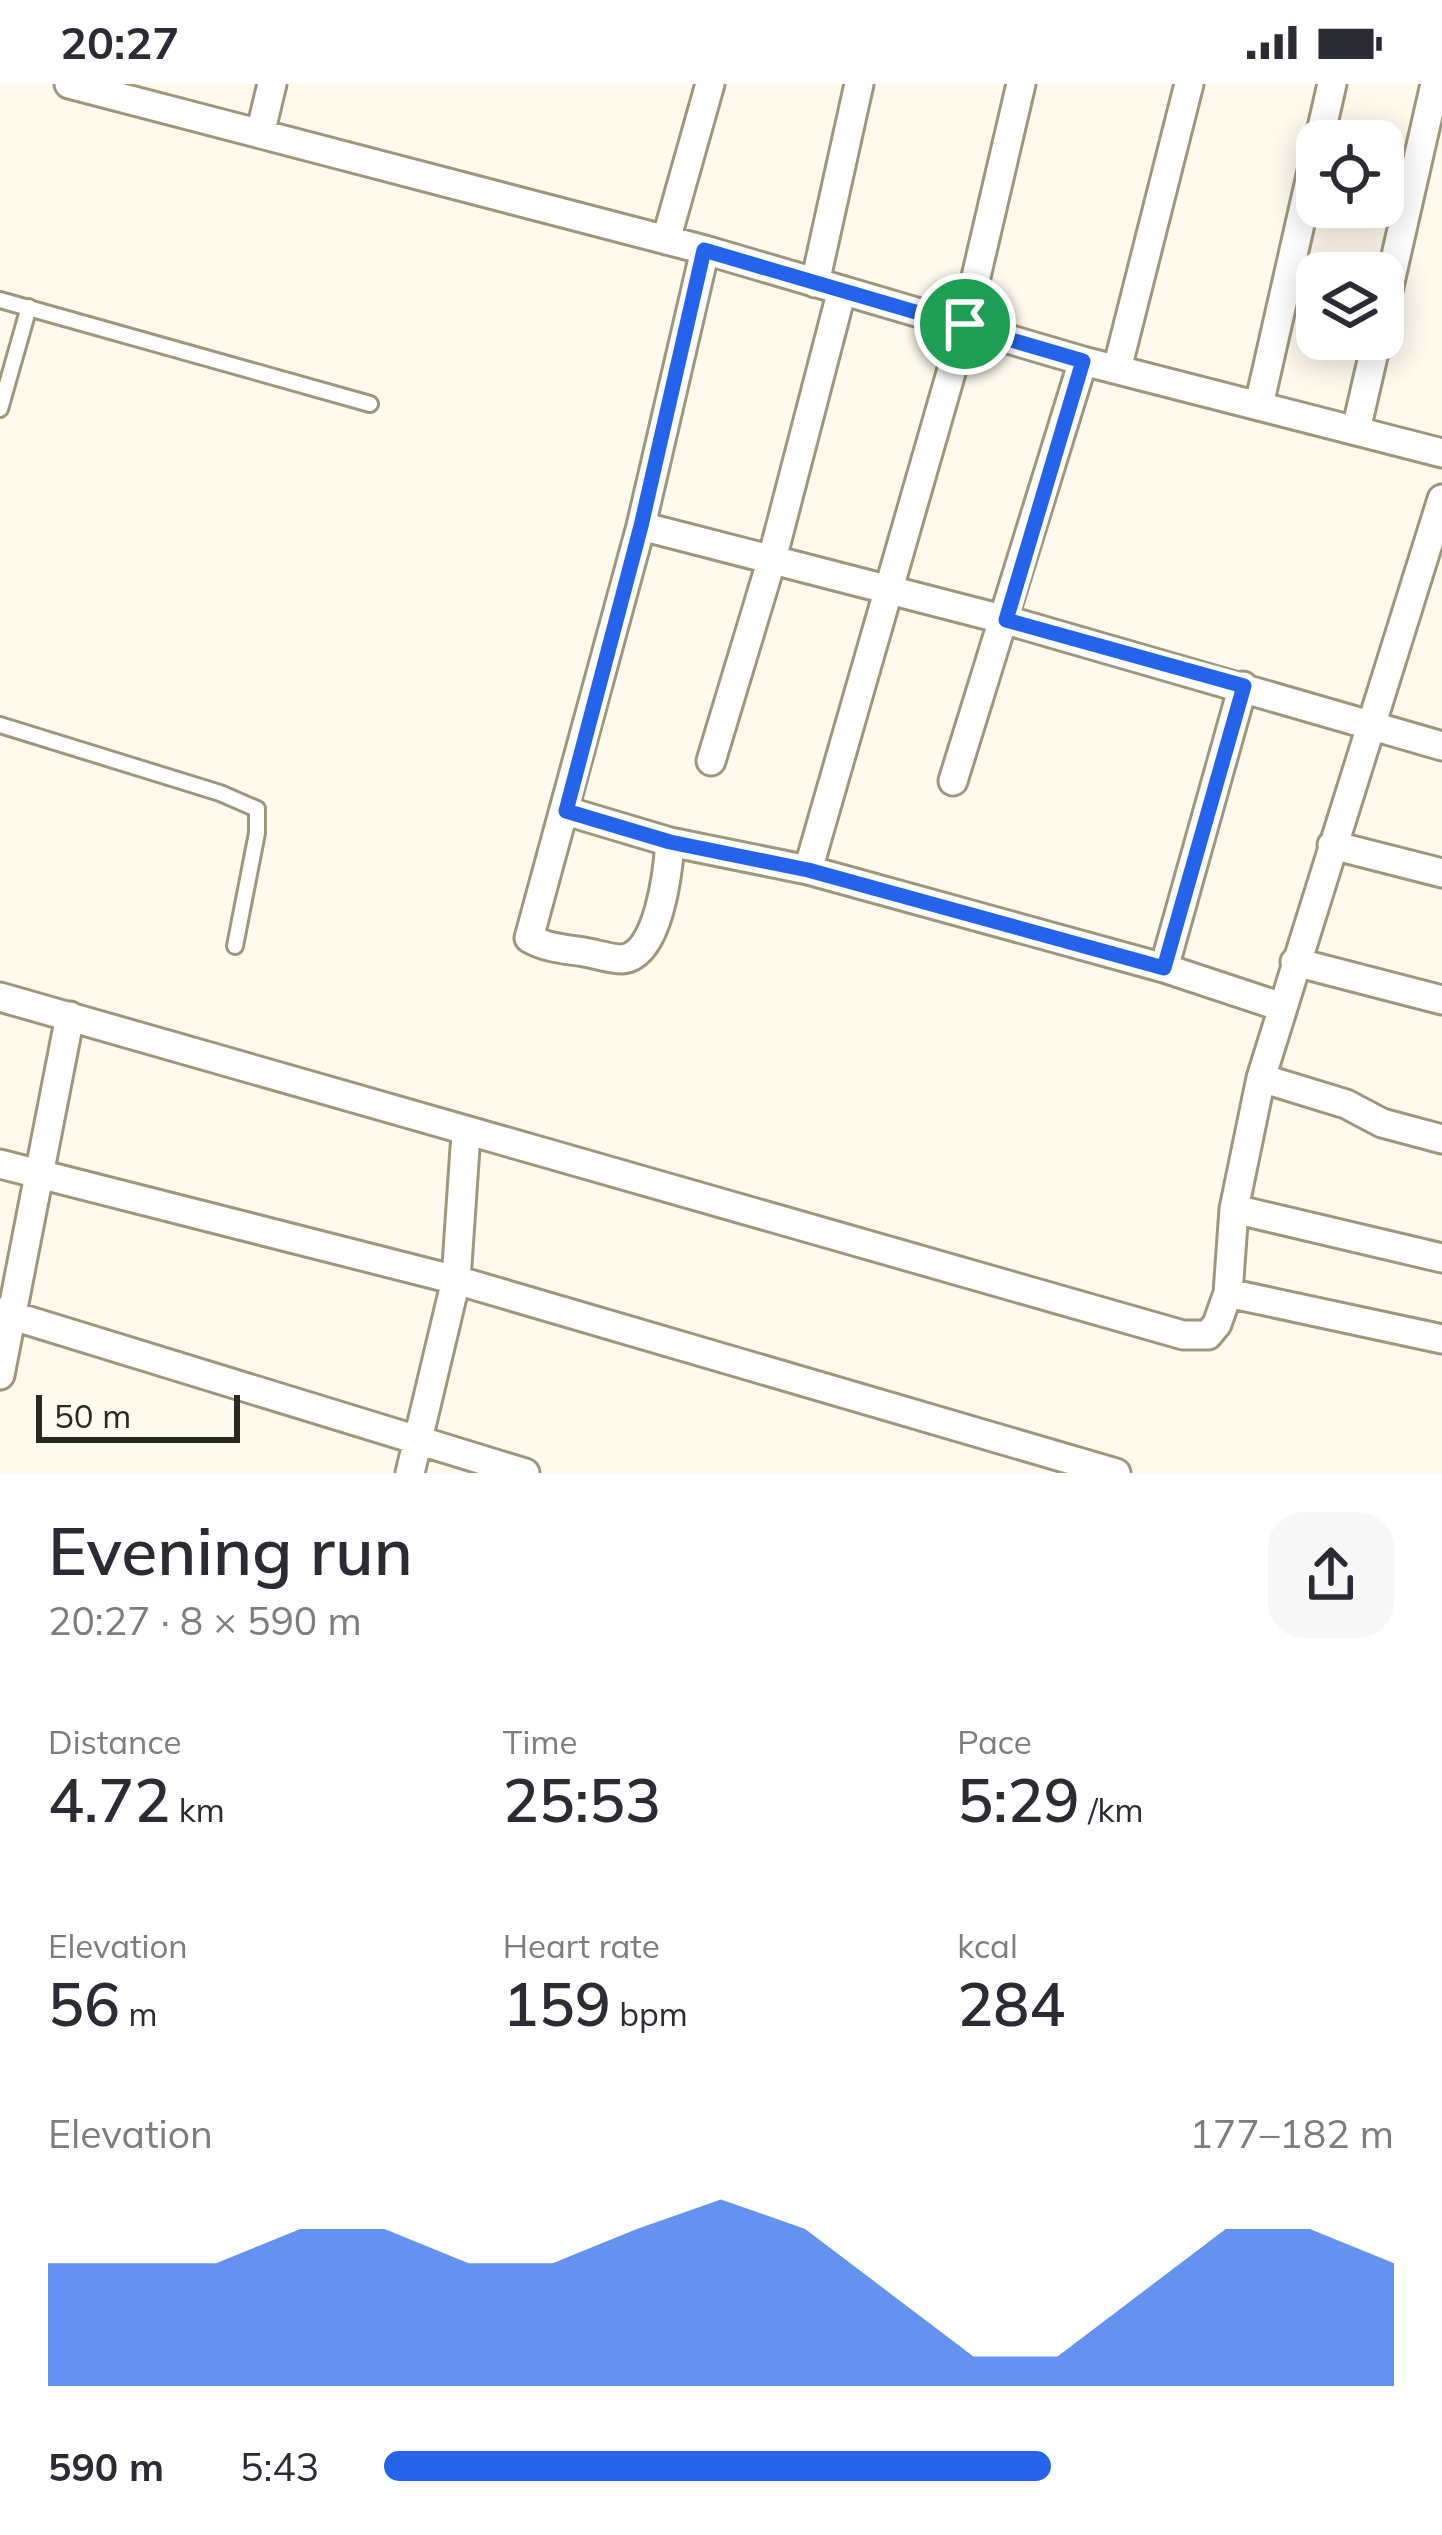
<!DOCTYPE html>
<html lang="en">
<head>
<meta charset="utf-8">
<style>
  body { margin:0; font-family:Mulish,sans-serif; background:#f7f7f7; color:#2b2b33; height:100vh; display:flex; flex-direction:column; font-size:45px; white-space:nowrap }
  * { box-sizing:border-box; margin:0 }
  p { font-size:39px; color:#7c7c81 }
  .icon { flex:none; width:66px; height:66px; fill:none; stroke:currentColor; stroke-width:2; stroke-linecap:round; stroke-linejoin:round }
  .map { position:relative; height:1389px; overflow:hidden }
  .details { display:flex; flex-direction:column; background:#fff; flex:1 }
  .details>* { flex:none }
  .tools { position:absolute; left:1296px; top:36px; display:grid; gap:24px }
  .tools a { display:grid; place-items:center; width:108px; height:108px; border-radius:24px; background:#fff; box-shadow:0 6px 30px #0003; font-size:60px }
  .scale { position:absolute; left:36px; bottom:30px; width:204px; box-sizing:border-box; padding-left:12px; border:6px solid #2b281d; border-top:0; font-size:33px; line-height:42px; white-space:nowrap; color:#2b281d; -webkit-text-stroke:9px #fefaee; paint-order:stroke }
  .pin { position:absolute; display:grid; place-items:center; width:102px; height:102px; color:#fff; margin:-51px; border:6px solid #fff; border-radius:50%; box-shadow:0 3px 12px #0007 }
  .round { display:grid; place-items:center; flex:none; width:126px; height:126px; border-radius:36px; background:#f7f7f7 }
  .overview { display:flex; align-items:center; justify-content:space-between; height:204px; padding:0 48px }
  h1 { font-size:66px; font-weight:600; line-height:90px }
  .figures { display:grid; grid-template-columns:repeat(3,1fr); gap:18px; height:204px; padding:12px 48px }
  .figures div { display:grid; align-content:center }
  .figures b { font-size:60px; font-weight:600 }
  .figures small { font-size:33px; font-weight:400 }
  .figures p { font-size:33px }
  .chart { height:336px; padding:24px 48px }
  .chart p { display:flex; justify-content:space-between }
  .chart svg { width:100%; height:216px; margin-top:12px; fill:#2563eb; opacity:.7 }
  ul { padding:0 48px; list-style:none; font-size:39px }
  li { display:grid; grid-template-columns:192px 144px 1fr; align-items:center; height:90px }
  li i { height:30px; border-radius:15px; background:#2563eb }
  .status { display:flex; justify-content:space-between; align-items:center; height:84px; padding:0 60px; background:#fff; direction:ltr }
  .status svg { height:33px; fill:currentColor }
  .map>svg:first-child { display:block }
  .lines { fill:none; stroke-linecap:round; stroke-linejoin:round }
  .service-casing { stroke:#9f977c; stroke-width:20 }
  .minor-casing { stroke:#9f977c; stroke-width:33 }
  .service { stroke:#fff; stroke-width:14 }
  .minor { stroke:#fff; stroke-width:27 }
  .route-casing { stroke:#fff; stroke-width:24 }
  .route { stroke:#2563eb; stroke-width:15 }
</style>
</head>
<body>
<div class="status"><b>20:27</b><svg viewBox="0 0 49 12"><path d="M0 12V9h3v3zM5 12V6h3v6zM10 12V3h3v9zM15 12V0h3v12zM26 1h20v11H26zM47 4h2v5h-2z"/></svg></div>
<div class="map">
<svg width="1442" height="1389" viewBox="0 0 1442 1389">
  <rect width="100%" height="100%" fill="#fefaee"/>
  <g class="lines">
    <defs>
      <path id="service" d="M0,216L370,320
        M0,325L29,223
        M0,641L220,709L257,725V749L235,862"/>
      <path id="minor" d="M69,0L705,166L1083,277L1442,369
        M260,50L272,0
        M1319,57L1332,0
        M666,156L710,0
        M815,199L859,0
        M1383,229L1435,0
        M1117,285L1189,0
        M1259,321L1317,65
        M1356,346L1377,255
        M641,442L1006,536L1442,662
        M711,677L772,475L842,206
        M953,697L1083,277
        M566,727L670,758L808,786L1164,884L1282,923
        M670,758C668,787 659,872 622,875C610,875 596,870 584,868C565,865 546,864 529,854L641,442L705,166
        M1332,761L1442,789
        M808,786L965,240L1021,0
        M1295,878L1442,916
        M1164,884L1243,602
        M0,913L1183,1251H1208L1217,1240L1228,1209L1234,1125L1261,994L1442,415
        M1261,994L1346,1020L1382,1039L1442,1055
        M0,1080L456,1196L1116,1389
        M1234,1125L1442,1174
        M1228,1209L1442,1255
        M0,1228L525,1389
        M0,1291L70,932
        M410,1389L456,1196L466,1049"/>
    </defs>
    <use href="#service" class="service-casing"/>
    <use href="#minor" class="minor-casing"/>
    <use href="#service" class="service"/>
    <use href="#minor" class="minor"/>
  </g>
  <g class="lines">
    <defs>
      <path id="route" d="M704,166L1083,277L1006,536L1244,602L1164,884L808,786L670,758L566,727L641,442Z"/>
    </defs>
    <use href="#route" class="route-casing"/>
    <use href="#route" class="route"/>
  </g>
</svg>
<div class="tools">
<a><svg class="icon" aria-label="locate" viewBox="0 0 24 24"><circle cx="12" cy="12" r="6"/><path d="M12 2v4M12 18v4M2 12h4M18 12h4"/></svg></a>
<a><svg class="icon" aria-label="layers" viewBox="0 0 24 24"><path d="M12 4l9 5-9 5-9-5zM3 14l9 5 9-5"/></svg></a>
</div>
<div class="scale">50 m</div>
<div class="pin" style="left:965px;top:240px;background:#1e9e55"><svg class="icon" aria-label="arrive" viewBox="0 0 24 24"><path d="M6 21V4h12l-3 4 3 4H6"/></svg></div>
</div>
<section class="details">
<div class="overview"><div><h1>Evening run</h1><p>20:27 · 8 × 590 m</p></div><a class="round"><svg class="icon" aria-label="share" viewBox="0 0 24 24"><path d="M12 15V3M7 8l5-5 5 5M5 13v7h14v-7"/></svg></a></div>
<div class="figures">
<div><p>Distance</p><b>4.72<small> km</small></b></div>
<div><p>Time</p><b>25:53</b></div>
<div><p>Pace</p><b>5:29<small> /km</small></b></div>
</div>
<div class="figures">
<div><p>Elevation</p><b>56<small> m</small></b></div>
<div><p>Heart rate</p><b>159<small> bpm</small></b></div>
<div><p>kcal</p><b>284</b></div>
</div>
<div class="chart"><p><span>Elevation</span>177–182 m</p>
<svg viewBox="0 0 160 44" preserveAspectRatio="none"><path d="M0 44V19L10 19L20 19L30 12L40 12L50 19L60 19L70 12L80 6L90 12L100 25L110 38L120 38L130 25L140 12L150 12L160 19V44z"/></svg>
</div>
<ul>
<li><b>590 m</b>5:43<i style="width:66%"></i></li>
</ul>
</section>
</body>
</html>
